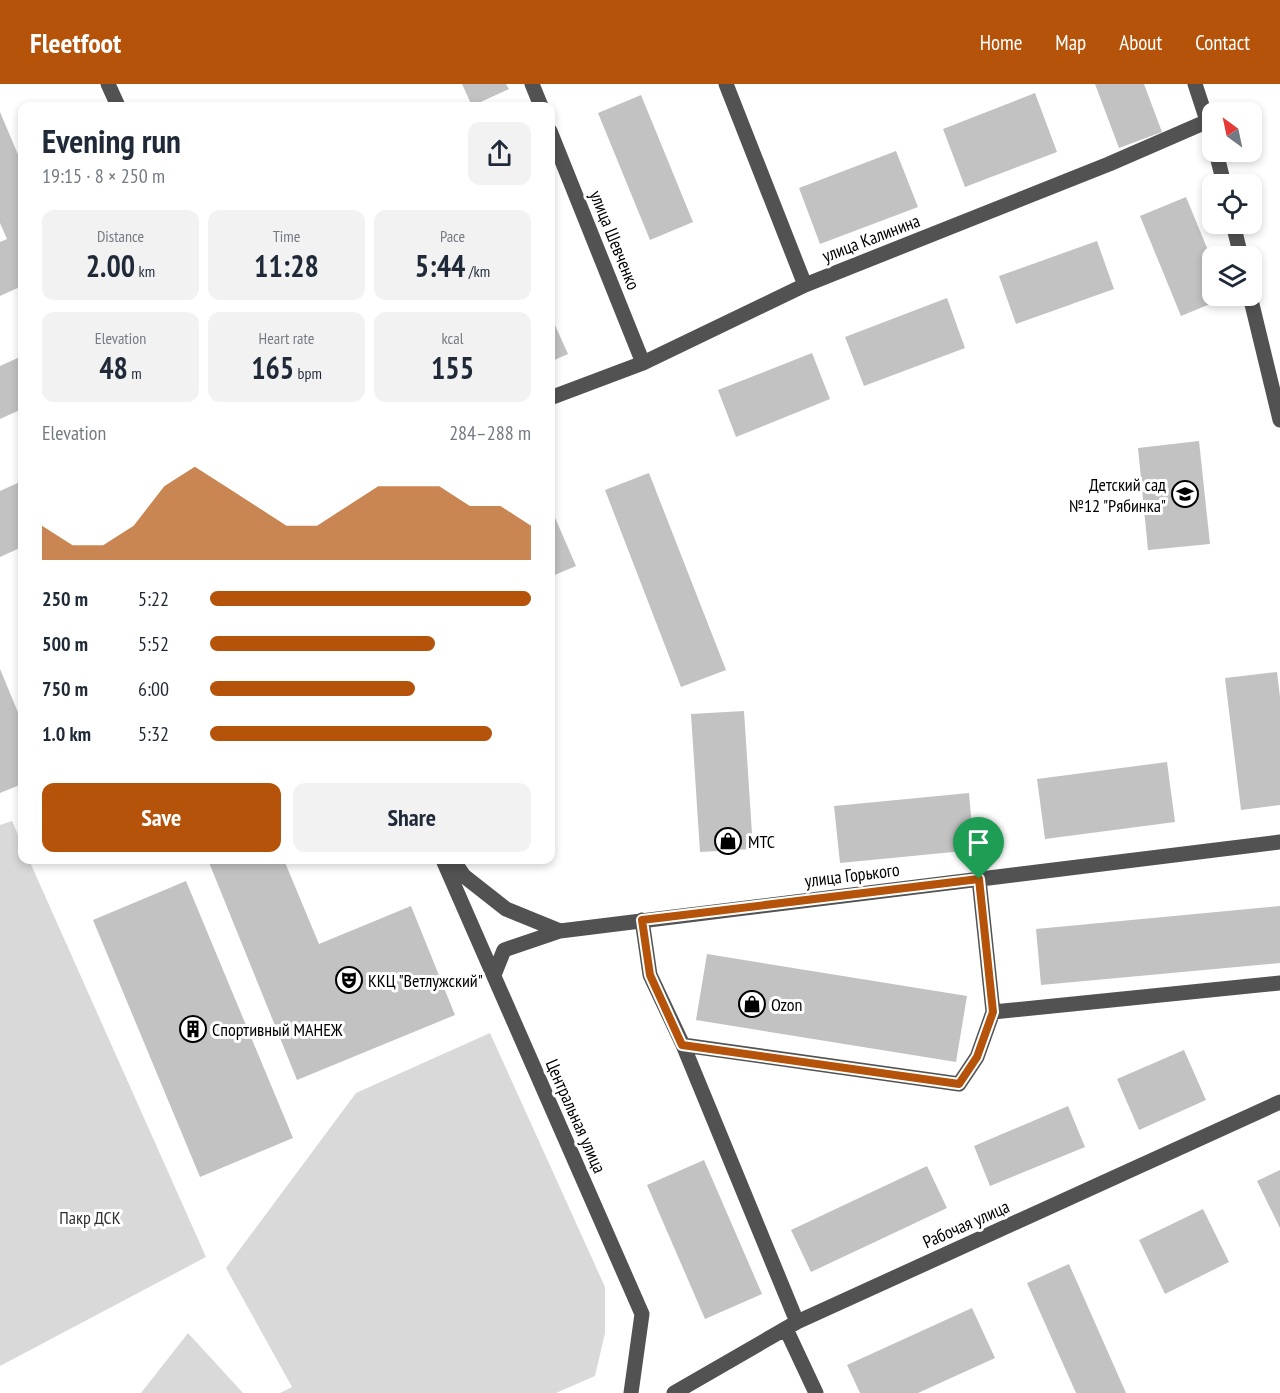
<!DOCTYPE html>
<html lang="en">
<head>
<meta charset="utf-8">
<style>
  body { margin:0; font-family:"PT Sans Narrow",sans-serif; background:#f2f2f3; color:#1f2937; height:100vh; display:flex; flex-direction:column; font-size:22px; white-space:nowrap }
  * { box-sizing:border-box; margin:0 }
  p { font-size:20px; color:#747a83 }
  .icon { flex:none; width:33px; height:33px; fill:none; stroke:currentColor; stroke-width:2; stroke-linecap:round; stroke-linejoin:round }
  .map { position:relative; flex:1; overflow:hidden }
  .details { position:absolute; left:18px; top:18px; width:537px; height:762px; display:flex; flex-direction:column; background:#fff; border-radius:12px; box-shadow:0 3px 9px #0003 }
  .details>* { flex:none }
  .needle { width:39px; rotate:327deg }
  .fabs { position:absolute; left:1202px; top:18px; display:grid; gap:12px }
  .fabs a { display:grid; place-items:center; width:60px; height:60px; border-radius:12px; background:#fff; box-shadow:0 3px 9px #0003; font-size:30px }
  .pin { position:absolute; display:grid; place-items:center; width:51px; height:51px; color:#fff; margin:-62px -26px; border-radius:50% 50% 50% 0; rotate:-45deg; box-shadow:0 0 6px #0007 }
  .pin .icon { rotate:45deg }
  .round { display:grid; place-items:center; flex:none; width:63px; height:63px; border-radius:12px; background:#f2f2f3 }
  .overview { display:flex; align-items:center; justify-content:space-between; height:102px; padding:0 24px }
  h1 { font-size:33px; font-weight:600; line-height:45px }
  .metrics { display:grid; grid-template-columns:repeat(3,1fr); gap:9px; height:102px; padding:6px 24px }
  .metrics div { display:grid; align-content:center; border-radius:12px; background:#f2f2f3; text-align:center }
  .metrics b { font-size:30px; font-weight:600 }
  .metrics small { font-size:16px; font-weight:400 }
  .metrics p { font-size:16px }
  .chart { height:168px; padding:12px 24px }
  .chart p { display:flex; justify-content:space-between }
  .chart svg { width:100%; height:108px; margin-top:6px; fill:#b45309; opacity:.7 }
  .action { display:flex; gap:12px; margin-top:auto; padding:12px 24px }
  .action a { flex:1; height:69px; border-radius:12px; background:#b45309; color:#fff; font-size:24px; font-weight:600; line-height:69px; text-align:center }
  .action a+a { background:#f2f2f3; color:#1f2937 }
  ul { padding:0 24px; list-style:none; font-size:20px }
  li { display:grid; grid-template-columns:96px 72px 1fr; align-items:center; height:45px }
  li i { height:15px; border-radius:8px; background:#b45309 }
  header { display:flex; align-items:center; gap:36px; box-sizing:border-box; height:84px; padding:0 30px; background:#b45309; color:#fff }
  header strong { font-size:28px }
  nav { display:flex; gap:33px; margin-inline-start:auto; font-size:21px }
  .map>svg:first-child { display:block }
  .green { fill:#d9d9d9 }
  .building { fill:#c2c2c2 }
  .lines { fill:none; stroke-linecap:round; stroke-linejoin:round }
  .minor { stroke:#525252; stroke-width:15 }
  .route-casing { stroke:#fff; stroke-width:12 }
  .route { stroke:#b45309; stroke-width:8 }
  .labels { text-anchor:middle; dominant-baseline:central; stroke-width:6; stroke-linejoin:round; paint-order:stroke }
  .street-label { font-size:18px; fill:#000; stroke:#fff }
  .poi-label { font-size:18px; fill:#000; stroke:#fff; text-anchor:start }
  .park-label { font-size:18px; fill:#303030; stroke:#fff }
</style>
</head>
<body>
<header>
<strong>Fleetfoot</strong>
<nav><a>Home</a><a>Map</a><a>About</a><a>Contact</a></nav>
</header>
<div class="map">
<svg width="1280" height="1309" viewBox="0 0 1280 1309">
  <rect width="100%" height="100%" fill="#fff"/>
  <path class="green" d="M12,737L22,760V776H29L206,1173L0,1282V741Z
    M490,949L605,1203V1249L595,1292L556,1309H280L292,1303L226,1184L356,1009Z
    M188,1249L243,1309H141Z"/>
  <path class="building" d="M462,0H506L509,5L472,22Z
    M1095,0H1144L1162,48L1119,64Z
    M1035,9L1057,68L965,103L943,45Z
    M641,11L693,138L650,156L598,29Z
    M0,28L22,80V202L0,212V158L7,155L0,139Z
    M896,67L918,123L820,160L799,104Z
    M1186,113L1212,176V212H1227V213L1181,232L1140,132Z
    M1097,157L1114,205L1016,240L999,192Z
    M947,214L965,264L864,302L845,253Z
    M550,230L568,270L550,278Z
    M812,269L830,315L736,353L718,306Z
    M22,272V325L0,335V282Z
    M1199,357L1210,460L1148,466L1138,364Z
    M649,389L726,586L681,603L605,406Z
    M22,397V463L0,473V407Z
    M550,422L576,482L550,493Z
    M0,585L22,638V700L0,709Z
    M1277,588L1280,613V721L1241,726L1225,594Z
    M744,627L753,765L700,768L691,630Z
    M1167,678L1175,738L1045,755L1037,695Z
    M969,709L974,766L840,779L834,722Z
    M208,776H284L319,860L411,822L455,931L297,996Z
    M186,797L293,1054L200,1093L93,836Z
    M1280,822V879L1041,901L1036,845Z
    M707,870L967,912L956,978L696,936Z
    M1184,966L1206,1016L1139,1046L1117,995Z
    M1068,1022L1085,1063L990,1102L974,1062Z
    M704,1076L762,1210L705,1235L647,1101Z
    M927,1082L947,1124L811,1188L791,1146Z
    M1280,1086V1144L1257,1097Z
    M1203,1125L1229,1178L1165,1210L1139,1156Z
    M1069,1180L1126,1309H1076L1027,1199Z
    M972,1224L995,1274L918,1309H860L847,1281Z"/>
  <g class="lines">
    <path class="minor" d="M108,0L118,22
      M532,0L541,22
      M726,0L805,201
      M1195,0L1212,52
      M550,47L643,279
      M1216,68L1224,100
      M1233,140L1241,172
      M1250,212L1280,336
      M550,314L643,279L805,201L1109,80L1208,37
      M443,776L642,1230L631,1309
      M453,776L464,792L506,825L560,847L1280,758
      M979,795L993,928
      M642,836L650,891L683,961L797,1238
      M494,891L504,866L560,847
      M683,961L959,1000L977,973L993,928L1280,899
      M786,1245L816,1309
      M674,1309L797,1238L1280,1018"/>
  </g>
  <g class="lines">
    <defs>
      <path id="route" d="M979,795L993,928L977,973L959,1000L682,961L650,891L642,836Z"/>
    </defs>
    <use href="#route" class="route-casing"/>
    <use href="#route" class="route"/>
  </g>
  <defs>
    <symbol id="school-ring" viewBox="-11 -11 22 22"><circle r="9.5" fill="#fff" stroke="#000" stroke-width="1.5"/><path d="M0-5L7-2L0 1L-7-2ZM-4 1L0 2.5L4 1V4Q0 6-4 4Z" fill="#000"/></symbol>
    <symbol id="shop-ring" viewBox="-11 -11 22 22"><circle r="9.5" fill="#fff" stroke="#000" stroke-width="1.5"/><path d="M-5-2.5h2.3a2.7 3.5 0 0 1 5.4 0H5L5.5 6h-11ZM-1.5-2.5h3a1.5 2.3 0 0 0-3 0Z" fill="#000"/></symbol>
    <symbol id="theatre-ring" viewBox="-11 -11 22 22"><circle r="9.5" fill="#fff" stroke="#000" stroke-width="1.5"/><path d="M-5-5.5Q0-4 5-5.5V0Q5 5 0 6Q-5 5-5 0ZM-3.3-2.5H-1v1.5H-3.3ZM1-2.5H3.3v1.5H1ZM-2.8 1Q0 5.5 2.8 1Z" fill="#000"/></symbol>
    <symbol id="building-ring" viewBox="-11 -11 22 22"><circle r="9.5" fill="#fff" stroke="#000" stroke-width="1.5"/><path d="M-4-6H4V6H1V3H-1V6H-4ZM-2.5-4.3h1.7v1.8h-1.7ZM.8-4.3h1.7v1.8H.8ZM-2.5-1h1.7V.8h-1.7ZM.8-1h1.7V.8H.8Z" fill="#000"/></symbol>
  </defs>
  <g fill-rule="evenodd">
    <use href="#school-ring" x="1170" y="395" width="30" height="30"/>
    <use href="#shop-ring" x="713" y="742" width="30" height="30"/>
    <use href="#theatre-ring" x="334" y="881" width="30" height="30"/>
    <use href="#shop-ring" x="737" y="905" width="30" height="30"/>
    <use href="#building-ring" x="178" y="930" width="30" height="30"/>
  </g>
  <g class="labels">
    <g class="street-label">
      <text transform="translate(871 154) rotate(-21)">улица Калинина</text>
      <text transform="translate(615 156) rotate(68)">улица Шевченко</text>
      <text transform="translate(852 791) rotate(-7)">улица Горького</text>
      <text transform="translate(576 1032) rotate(66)">Центральная улица</text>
      <text transform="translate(966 1140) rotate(-24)">Рабочая улица</text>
    </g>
    <g class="poi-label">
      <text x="1166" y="400" text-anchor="end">Детский сад<tspan x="1166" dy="21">№12 "Рябинка"</tspan></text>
      <text x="748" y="757">МТС</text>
      <text x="368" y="896">ККЦ "Ветлужский"</text>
      <text x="771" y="920">Ozon</text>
      <text x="212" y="945">Спортивный МАНЕЖ</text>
    </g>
    <g class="park-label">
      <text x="90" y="1133">Пакр ДСК</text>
    </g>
  </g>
</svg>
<div class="fabs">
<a><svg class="needle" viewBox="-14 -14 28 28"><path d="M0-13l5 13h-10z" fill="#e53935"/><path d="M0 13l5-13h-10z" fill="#747a83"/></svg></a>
<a><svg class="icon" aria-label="locate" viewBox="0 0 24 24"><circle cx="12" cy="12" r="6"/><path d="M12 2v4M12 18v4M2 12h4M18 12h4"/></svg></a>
<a><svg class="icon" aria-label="layers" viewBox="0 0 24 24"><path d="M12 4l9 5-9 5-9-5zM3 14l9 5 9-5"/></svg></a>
</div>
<div class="pin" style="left:979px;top:795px;background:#1e9e55"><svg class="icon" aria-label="arrive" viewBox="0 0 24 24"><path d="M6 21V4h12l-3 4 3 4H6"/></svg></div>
<section class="details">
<div class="overview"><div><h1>Evening run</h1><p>19:15 · 8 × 250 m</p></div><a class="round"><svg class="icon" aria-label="share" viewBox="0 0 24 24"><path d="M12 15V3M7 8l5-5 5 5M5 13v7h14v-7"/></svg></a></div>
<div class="metrics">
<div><p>Distance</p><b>2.00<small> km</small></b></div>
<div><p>Time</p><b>11:28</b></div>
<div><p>Pace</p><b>5:44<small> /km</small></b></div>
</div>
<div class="metrics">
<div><p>Elevation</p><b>48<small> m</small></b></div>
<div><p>Heart rate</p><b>165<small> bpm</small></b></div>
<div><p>kcal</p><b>155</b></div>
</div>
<div class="chart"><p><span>Elevation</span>284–288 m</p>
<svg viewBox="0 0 160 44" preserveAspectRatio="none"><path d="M0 44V30L10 38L20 38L30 30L40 14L50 6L60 14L70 22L80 30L90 30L100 22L110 14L120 14L130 14L140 22L150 22L160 30V44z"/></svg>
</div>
<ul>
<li><b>250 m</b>5:22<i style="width:100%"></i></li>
<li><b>500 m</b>5:52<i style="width:70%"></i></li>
<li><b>750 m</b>6:00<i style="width:64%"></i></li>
<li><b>1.0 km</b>5:32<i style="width:88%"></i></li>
</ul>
<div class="action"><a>Save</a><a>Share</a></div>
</section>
</div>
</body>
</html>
